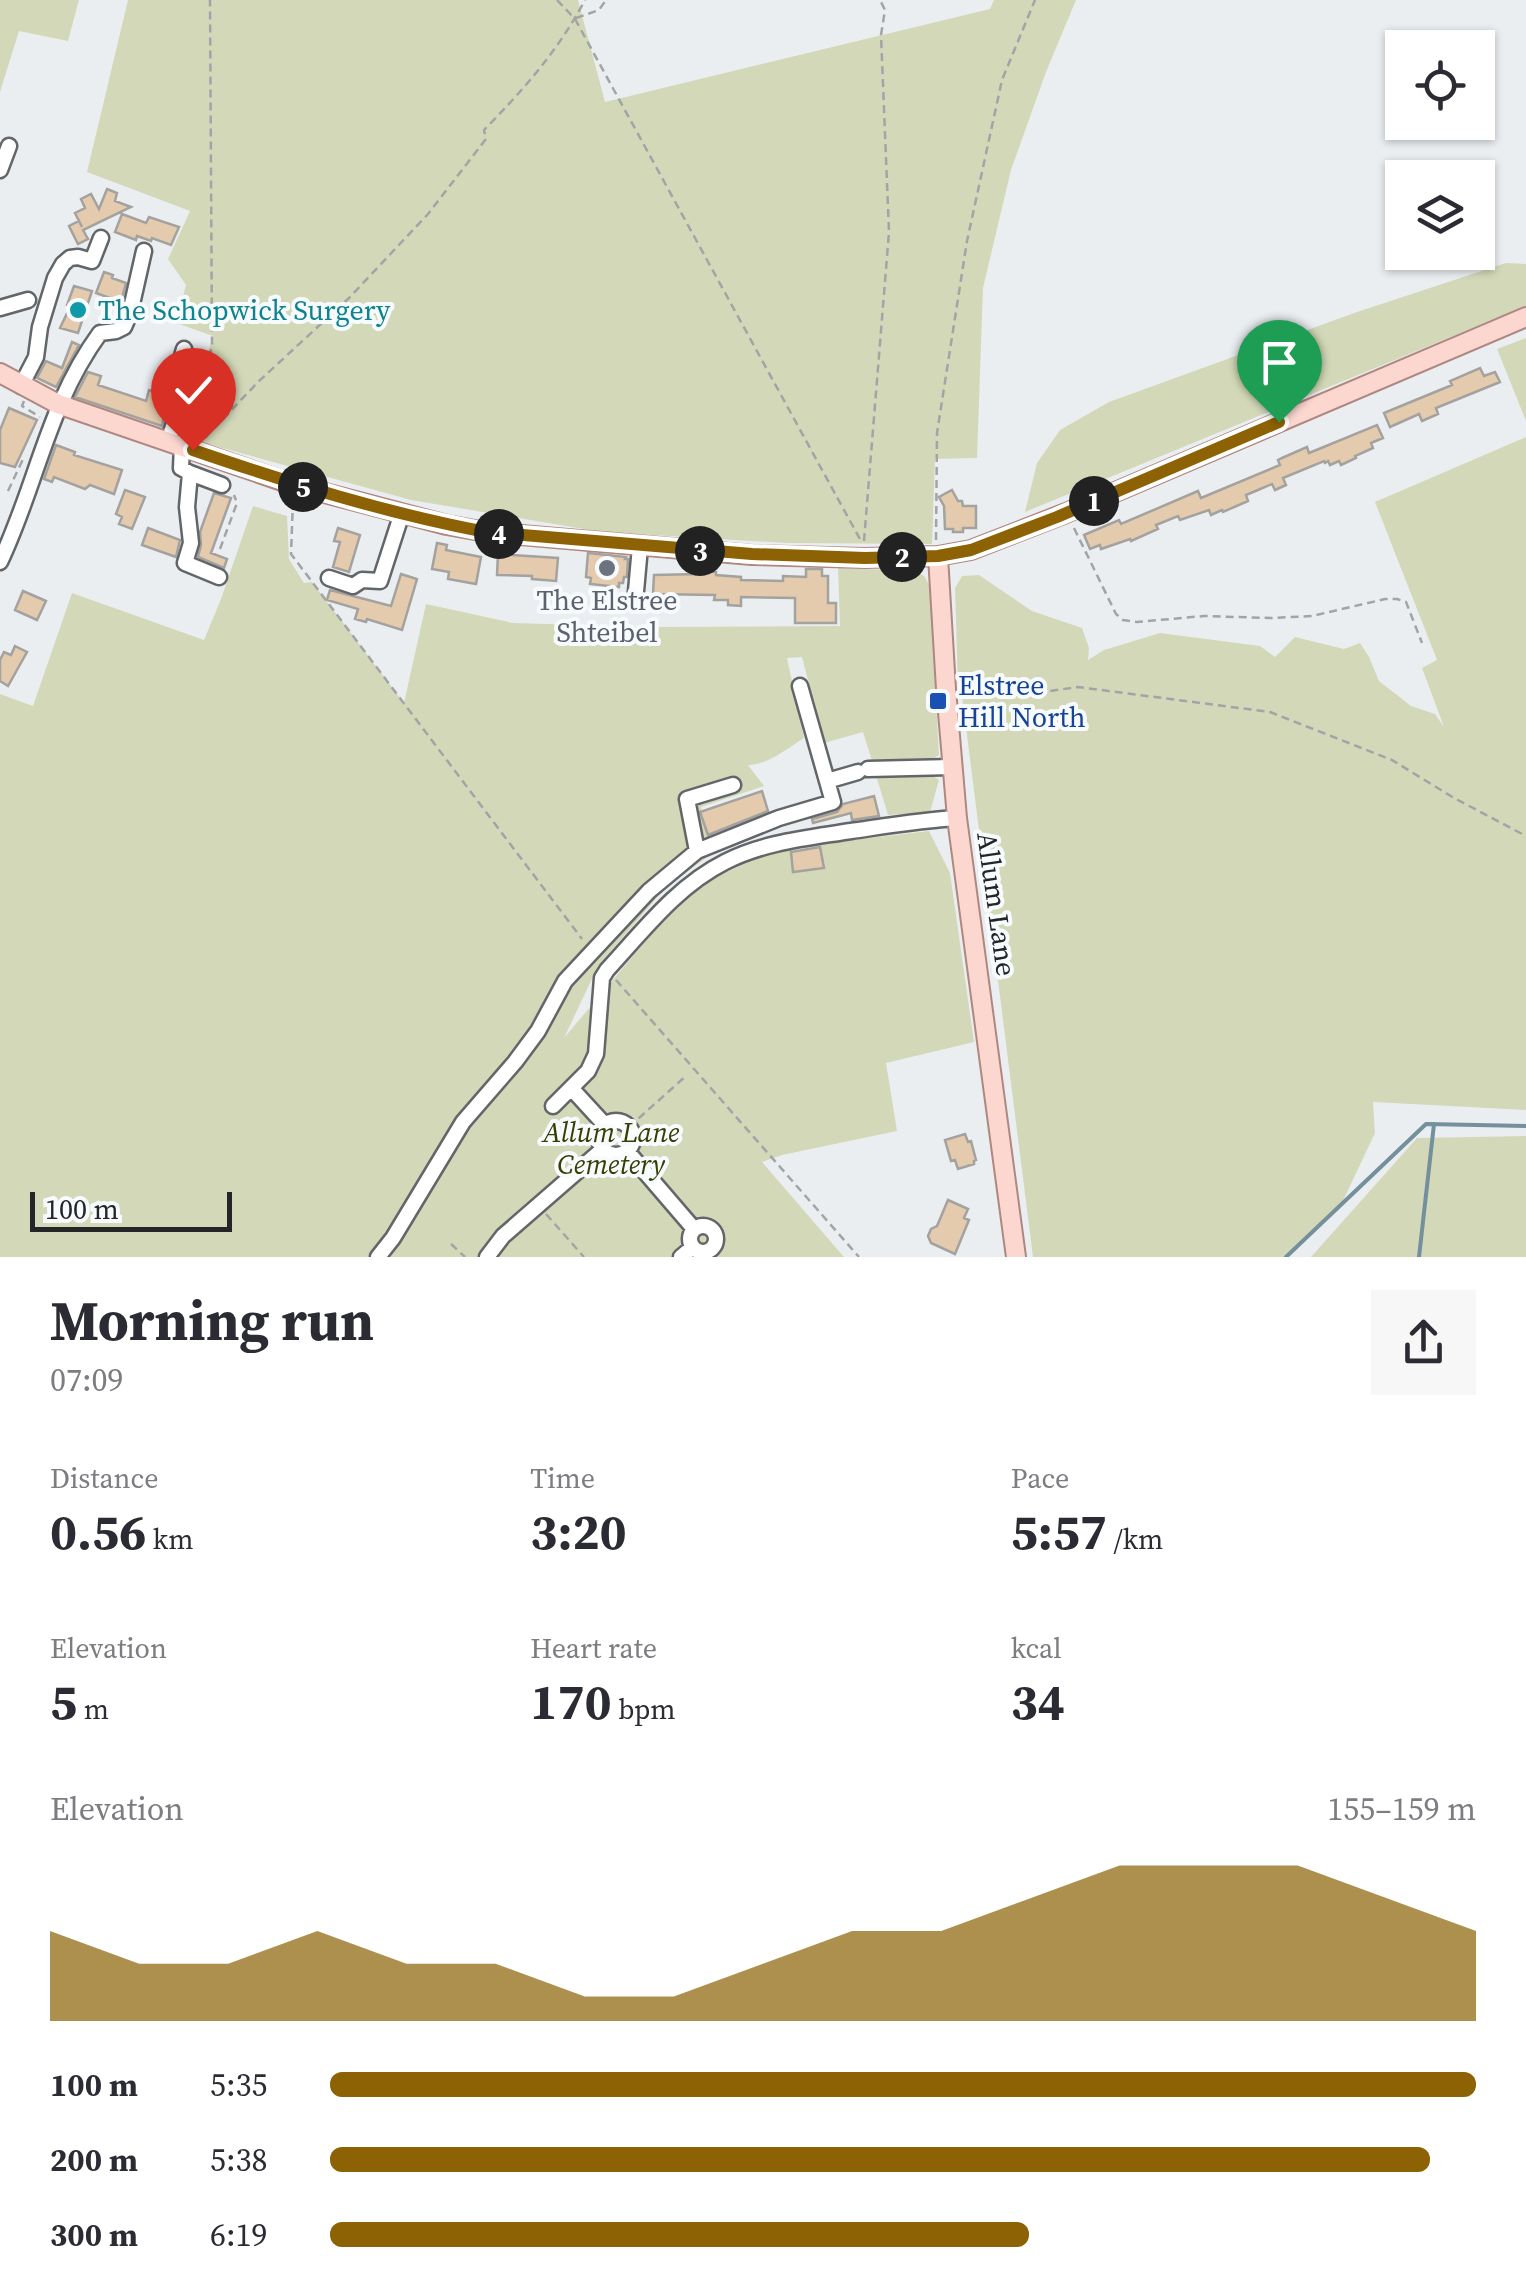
<!DOCTYPE html>
<html lang="en">
<head>
<meta charset="utf-8">
<style>
  body { margin:0; font-family:"Source Serif 4",serif; background:#f7f7f7; color:#2b2b33; height:100vh; display:flex; flex-direction:column; font-size:38px; white-space:nowrap }
  * { box-sizing:border-box; margin:0 }
  p { font-size:32px; color:#7c7c81 }
  .icon { flex:none; width:55px; height:55px; fill:none; stroke:currentColor; stroke-width:2; stroke-linecap:round; stroke-linejoin:round }
  .map { position:relative; height:1257px; overflow:hidden }
  .details { display:flex; flex-direction:column; background:#fff; flex:1 }
  .details>* { flex:none }
  .controls { position:absolute; left:1385px; top:30px; display:grid; gap:20px }
  .controls a { display:grid; place-items:center; width:110px; height:110px; border-radius:0px; background:#fff; box-shadow:0 2px 8px #0004; font-size:50px }
  .scale { position:absolute; left:30px; bottom:25px; width:202px; box-sizing:border-box; padding-left:10px; border:5px solid #242526; border-top:0; font-size:28px; line-height:35px; white-space:nowrap; color:#242526; -webkit-text-stroke:8px #f8fbfe; paint-order:stroke }
  .pin { position:absolute; display:grid; place-items:center; width:85px; height:85px; color:#fff; margin:-102px -42px; border-radius:50% 50% 50% 0; rotate:-45deg; box-shadow:0 0 10px #0007 }
  .pin .icon { rotate:45deg }
  .km { position:absolute; width:50px; height:50px; margin:-25px; border-radius:50%; background:#222; color:#fff; font-size:28px; line-height:50px; text-align:center }
  .round { display:grid; place-items:center; flex:none; width:105px; height:105px; border-radius:0px; background:#f7f7f7 }
  .headline { display:flex; align-items:center; justify-content:space-between; height:170px; padding:0 50px }
  h1 { font-size:55px; font-weight:700; line-height:75px }
  .figures { display:grid; grid-template-columns:repeat(3,1fr); gap:15px; height:170px; padding:10px 50px }
  .figures div { display:grid; align-content:center }
  .figures b { font-size:50px; font-weight:700 }
  .figures small { font-size:28px; font-weight:400 }
  .figures p { font-size:28px }
  .chart { height:280px; padding:20px 50px }
  .chart p { display:flex; justify-content:space-between }
  .chart svg { width:100%; height:180px; margin-top:10px; fill:#8c6204; opacity:.7 }
  ul { padding:0 50px; list-style:none; font-size:32px }
  li { display:grid; grid-template-columns:160px 120px 1fr; align-items:center; height:75px }
  li i { height:25px; border-radius:12px; background:#8c6204 }
  .map>svg:first-child { display:block }
  .green { fill:#d3d9b8 }
  .lines { fill:none; stroke-linecap:round; stroke-linejoin:round }
  .stream { stroke:#74909c; stroke-width:4 }
  .building { fill:#e4cbae; stroke:#a4a29f; stroke-width:2.5 }
  .minor-casing { stroke:#636668; stroke-width:19 }
  .major-casing { stroke:#ae8780; stroke-width:22 }
  .path { stroke:#a2a4a6; stroke-width:2.5; stroke-dasharray:8 5; stroke-linecap:butt }
  .minor { stroke:#fff; stroke-width:14 }
  .major { stroke:#fbd7d0; stroke-width:18 }
  .route-casing { stroke:#fff; stroke-width:20 }
  .route { stroke:#8c6204; stroke-width:12 }
  .culture-dot { fill:#0f9aa8; stroke:#f8fbfe; stroke-width:4 }
  .worship-dot { fill:#6b7280; stroke:#f8fbfe; stroke-width:4 }
  .transit-dot { fill:#1a4fb4; stroke:#f8fbfe; stroke-width:4 }
  .labels { text-anchor:middle; dominant-baseline:central; stroke-width:8; stroke-linejoin:round; paint-order:stroke }
  .culture-label { font-size:28px; fill:#0d838f; stroke:#f8fbfe; text-anchor:start }
  .worship-label { font-size:28px; fill:#5b616d; stroke:#f8fbfe }
  .transit-label { font-size:28px; fill:#164399; stroke:#f8fbfe; text-anchor:start }
  .street-label { font-size:28px; fill:#242526; stroke:#f8fbfe }
  .park-label { font-size:28px; font-style:italic; fill:#383e01; stroke:#f8fbfe }
</style>
</head>
<body>
<div class="map">
<svg width="1526" height="1257" viewBox="0 0 1526 1257">
  <rect width="100%" height="100%" fill="#ebeef1"/>
  <path class="green" d="M0,0H79L68,41L19,31L0,92Z
    M128,0H578L605,102L990,9L994,0H1076L1046,72L1011,170L983,288L977,458L935,459L932,544L786,543L602,532L411,500L182,437L213,336L176,323L186,285L168,259L190,211L87,172Z
    M1506,263L1526,264V306L1025,512L1037,463L1060,430L1109,402L1357,312Z
    M1526,338V421L1497,349Z
    M1526,437V1110L1373,1102L1375,1133L1341,1205L1284,1257H1033L961,688L958,687L955,588L962,576L979,575L1032,611L1082,628L1089,648L1088,660L1104,650L1160,633L1260,646L1275,657L1295,637L1344,649L1360,643L1369,657L1379,681L1411,706L1435,714L1444,727L1422,668L1437,660L1375,502Z
    M253,506L287,516L289,559L304,583L312,582L404,703L426,604L513,623L650,627L840,626L838,568L917,571L925,577L930,587L939,755L926,763L873,764L863,732L824,743L802,657L787,658L804,738C786,749 770,764 748,765L764,786L701,807L713,853L666,887L598,966L564,1038L654,931L685,900L716,877L753,860L791,848L794,871L823,868L819,844L929,831L950,873L974,1042L886,1063L897,1131L782,1155L762,1162L844,1257H0V694L33,706L72,593L204,640L221,599Z
    M926,771L939,780L930,812L888,815L875,772Z
    M1526,1136V1257H1311L1417,1138Z"/>
  <g class="lines">
    <path class="stream" d="M1286,1257L1426,1124L1526,1126
      M1419,1257L1434,1124"/>
  </g>
  <path class="building" d="M107,189L117,193L115,201L131,207L83,230L88,239L78,244L69,226L79,221L82,227L75,213L85,208L81,199L91,194L99,209Z
    M122,214L146,223L149,217L179,227L171,245L152,238L151,241L137,236L136,240L115,232Z
    M104,272L113,275L112,278L126,283L121,302L96,293Z
    M74,286L92,291L78,333L60,328L70,307L67,305Z
    M72,342L79,345L56,387L37,378L46,361L62,368Z
    M1480,368L1484,376L1495,372L1500,382L1436,408L1438,414L1422,421L1419,414L1390,427L1384,413L1452,385L1450,381Z
    M88,372L101,376L98,385L146,401L149,390L163,394L160,404L166,406L162,426L75,397Z
    M9,408L37,420L15,467L0,463V430Z
    M1377,425L1383,438L1371,443L1373,448L1355,456L1356,458L1341,465L1339,461L1330,465L1328,461L1325,463L1324,461L1283,478L1286,485L1275,490L1272,484L1258,490L1246,495L1248,501L1223,512L1222,510L1211,515L1209,510L1180,520L1178,516L1156,525L1158,529L1131,541L1130,539L1101,549L1100,545L1090,549L1084,535L1119,520L1121,524L1198,491L1201,498L1280,465L1278,460L1282,458L1307,447L1309,453Z
    M56,445L75,452L74,455L122,470L114,494L90,485L85,489L54,477L52,482L44,479Z
    M125,490L145,497L132,529L119,524L122,517L116,514Z
    M952,490L958,501H962L963,506H976V528H963V532H953V529H945L944,506L939,497Z
    M214,493L231,498L211,553L227,559L224,568L198,557L201,545L200,532Z
    M148,528L180,540L176,557L142,545Z
    M338,528L360,535L349,572L333,567L340,542L334,541Z
    M437,543L447,545L446,550L481,557L476,584L448,579L449,572L432,569Z
    M588,553L626,557L625,559H628L627,577H624L623,583H619V587L590,584L591,578L586,577Z
    M498,554L558,558L556,581L532,579V576L497,575Z
    M806,569H822V576H828V603H836V623H795V598L741,597V606L728,605V600H714L715,595L653,594L654,575L700,574V571L716,572V575L741,577V580L783,581V576L806,577Z
    M401,574L417,579L402,630L367,619L366,622L355,619L358,609L327,600L330,590L391,606Z
    M23,591L46,601L37,620L15,610Z
    M15,646L27,652L8,686L0,681V660L4,652L11,655Z
    M762,791L768,811L708,835L700,812Z
    M874,796L879,816L852,820L851,813L813,823L812,819L837,812L843,804Z
    M820,847L824,868L793,872L791,852Z
    M965,1134L968,1142L971,1141L976,1160L974,1161V1164L958,1169L955,1160L951,1161L945,1140Z
    M948,1200L968,1209L964,1218L969,1220L955,1254L931,1243L928,1236L931,1229L937,1226Z"/>
  <g class="lines">
    <defs>
      <path id="minor" d="M0,170L9,146
        M0,308L28,300
        M21,386L36,357L40,327L55,278L63,264L70,258L78,257L92,261L101,238
        M168,442L180,404L174,384L184,349
        M182,446L181,468L190,473L222,485
        M190,473L187,507L191,543L185,563L219,577
        M0,562C37,484 48,404 100,333L116,331L124,327L130,313L144,251
        M329,578L353,586L362,580L380,581L402,513
        M635,602L640,547
        M800,686L827,781L858,772
        M868,769L952,767
        M697,851L687,799L733,785
        M572,1089L605,1125
        M553,1106L588,1071L596,1054L602,978L607,970C643,931 677,886 725,862C764,842 808,838 851,831C886,826 922,820 957,818
        M599 1138a17 17 0 1 1 34 0a17 17 0 1 1-34 0Z
        M627,1151L694,1229
        M690 1239a13 13 0 1 1 26 0a13 13 0 1 1-26 0Z
        M378,1257L393,1238L463,1122L515,1062L538,1031L565,981L649,891L697,851L779,818L833,802L827,781
        M487,1257L503,1236L603,1149
        M681,1257L693,1247"/>
      <path id="major" d="M0,373L58,404L294,485L447,525L486,532L752,555L865,558L938,556L971,550L1066,513L1526,317
        M938,556L946,689L957,818L1016,1257"/>
    </defs>
    <use href="#minor" class="minor-casing"/>
    <use href="#major" class="major-casing"/>
    <path class="path" d="M557,0L575,19L861,541
      M576,18L599,10L606,0
      M24,401L22,406L40,417
      M196,434L212,344L210,0
      M205,438L258,382L349,298L428,214L486,139L484,130C524,89 558,51 585,0
      M8,491L24,457
      M293,500L291,554L582,939
      M1074,528L1116,614L1123,620L1137,622L1204,616L1271,618L1312,616L1385,599H1397L1406,602L1422,643
      M936,540L937,433L967,241L1002,80L1035,0
      M864,541L889,232L881,35L885,10L880,0
      M220,549L237,503L234,495
      M960,690L1015,696L1078,687L1270,712L1392,760L1454,798L1526,836
      M616,980L859,1257
      M629,1127L687,1075
      M546,1214L584,1257
      M451,1244L465,1257"/>
    <use href="#minor" class="minor"/>
    <use href="#major" class="major"/>
  </g>
  <g class="lines">
    <defs>
      <path id="route" d="M193,450C289,483 386,513 486,532L752,554L865,558L938,556L971,550L1057,517L1279,422"/>
    </defs>
    <use href="#route" class="route-casing"/>
    <use href="#route" class="route"/>
  </g>
  <circle class="culture-dot" cx="78" cy="310" r="10"/>
  <circle class="worship-dot" cx="607" cy="568" r="10"/>
  <rect class="transit-dot" x="928" y="691" width="20" height="20" rx="5"/>
  <g class="labels">
    <g class="culture-label">
      <text x="98" y="310">The Schopwick Surgery</text>
    </g>
    <g class="worship-label">
      <text x="607" y="600">The Elstree<tspan x="607" dy="32">Shteibel</tspan></text>
    </g>
    <g class="transit-label">
      <text x="958" y="685">Elstree<tspan x="958" dy="32">Hill North</tspan></text>
    </g>
    <g class="street-label">
      <text transform="translate(997 904) rotate(82)">Allum Lane</text>
    </g>
    <g class="park-label">
      <text x="611" y="1132">Allum Lane<tspan x="611" dy="32">Cemetery</tspan></text>
    </g>
  </g>
</svg>
<div class="controls">
<a><svg class="icon" aria-label="locate" viewBox="0 0 24 24"><circle cx="12" cy="12" r="6"/><path d="M12 2v4M12 18v4M2 12h4M18 12h4"/></svg></a>
<a><svg class="icon" aria-label="layers" viewBox="0 0 24 24"><path d="M12 4l9 5-9 5-9-5zM3 14l9 5 9-5"/></svg></a>
</div>
<div class="scale">100 m</div>
<div class="pin" style="left:1279px;top:422px;background:#1e9e55"><svg class="icon" aria-label="arrive" viewBox="0 0 24 24"><path d="M6 21V4h12l-3 4 3 4H6"/></svg></div>
<div class="pin" style="left:193px;top:450px;background:#d93025"><svg class="icon" aria-label="check" viewBox="0 0 24 24"><path d="M5 12l5 5 9-10"/></svg></div>
<b class="km" style="left:1094px;top:501px">1</b>
<b class="km" style="left:902px;top:557px">2</b>
<b class="km" style="left:700px;top:551px">3</b>
<b class="km" style="left:499px;top:534px">4</b>
<b class="km" style="left:303px;top:487px">5</b>
</div>
<section class="details">
<div class="headline"><div><h1>Morning run</h1><p>07:09</p></div><a class="round"><svg class="icon" aria-label="share" viewBox="0 0 24 24"><path d="M12 15V3M7 8l5-5 5 5M5 13v7h14v-7"/></svg></a></div>
<div class="figures">
<div><p>Distance</p><b>0.56<small> km</small></b></div>
<div><p>Time</p><b>3:20</b></div>
<div><p>Pace</p><b>5:57<small> /km</small></b></div>
</div>
<div class="figures">
<div><p>Elevation</p><b>5<small> m</small></b></div>
<div><p>Heart rate</p><b>170<small> bpm</small></b></div>
<div><p>kcal</p><b>34</b></div>
</div>
<div class="chart"><p><span>Elevation</span>155–159 m</p>
<svg viewBox="0 0 160 44" preserveAspectRatio="none"><path d="M0 44V22L10 30L20 30L30 22L40 30L50 30L60 38L70 38L80 30L90 22L100 22L110 14L120 6L130 6L140 6L150 14L160 22V44z"/></svg>
</div>
<ul>
<li><b>100 m</b>5:35<i style="width:100%"></i></li>
<li><b>200 m</b>5:38<i style="width:96%"></i></li>
<li><b>300 m</b>6:19<i style="width:61%"></i></li>
</ul>
</section>
</body>
</html>
